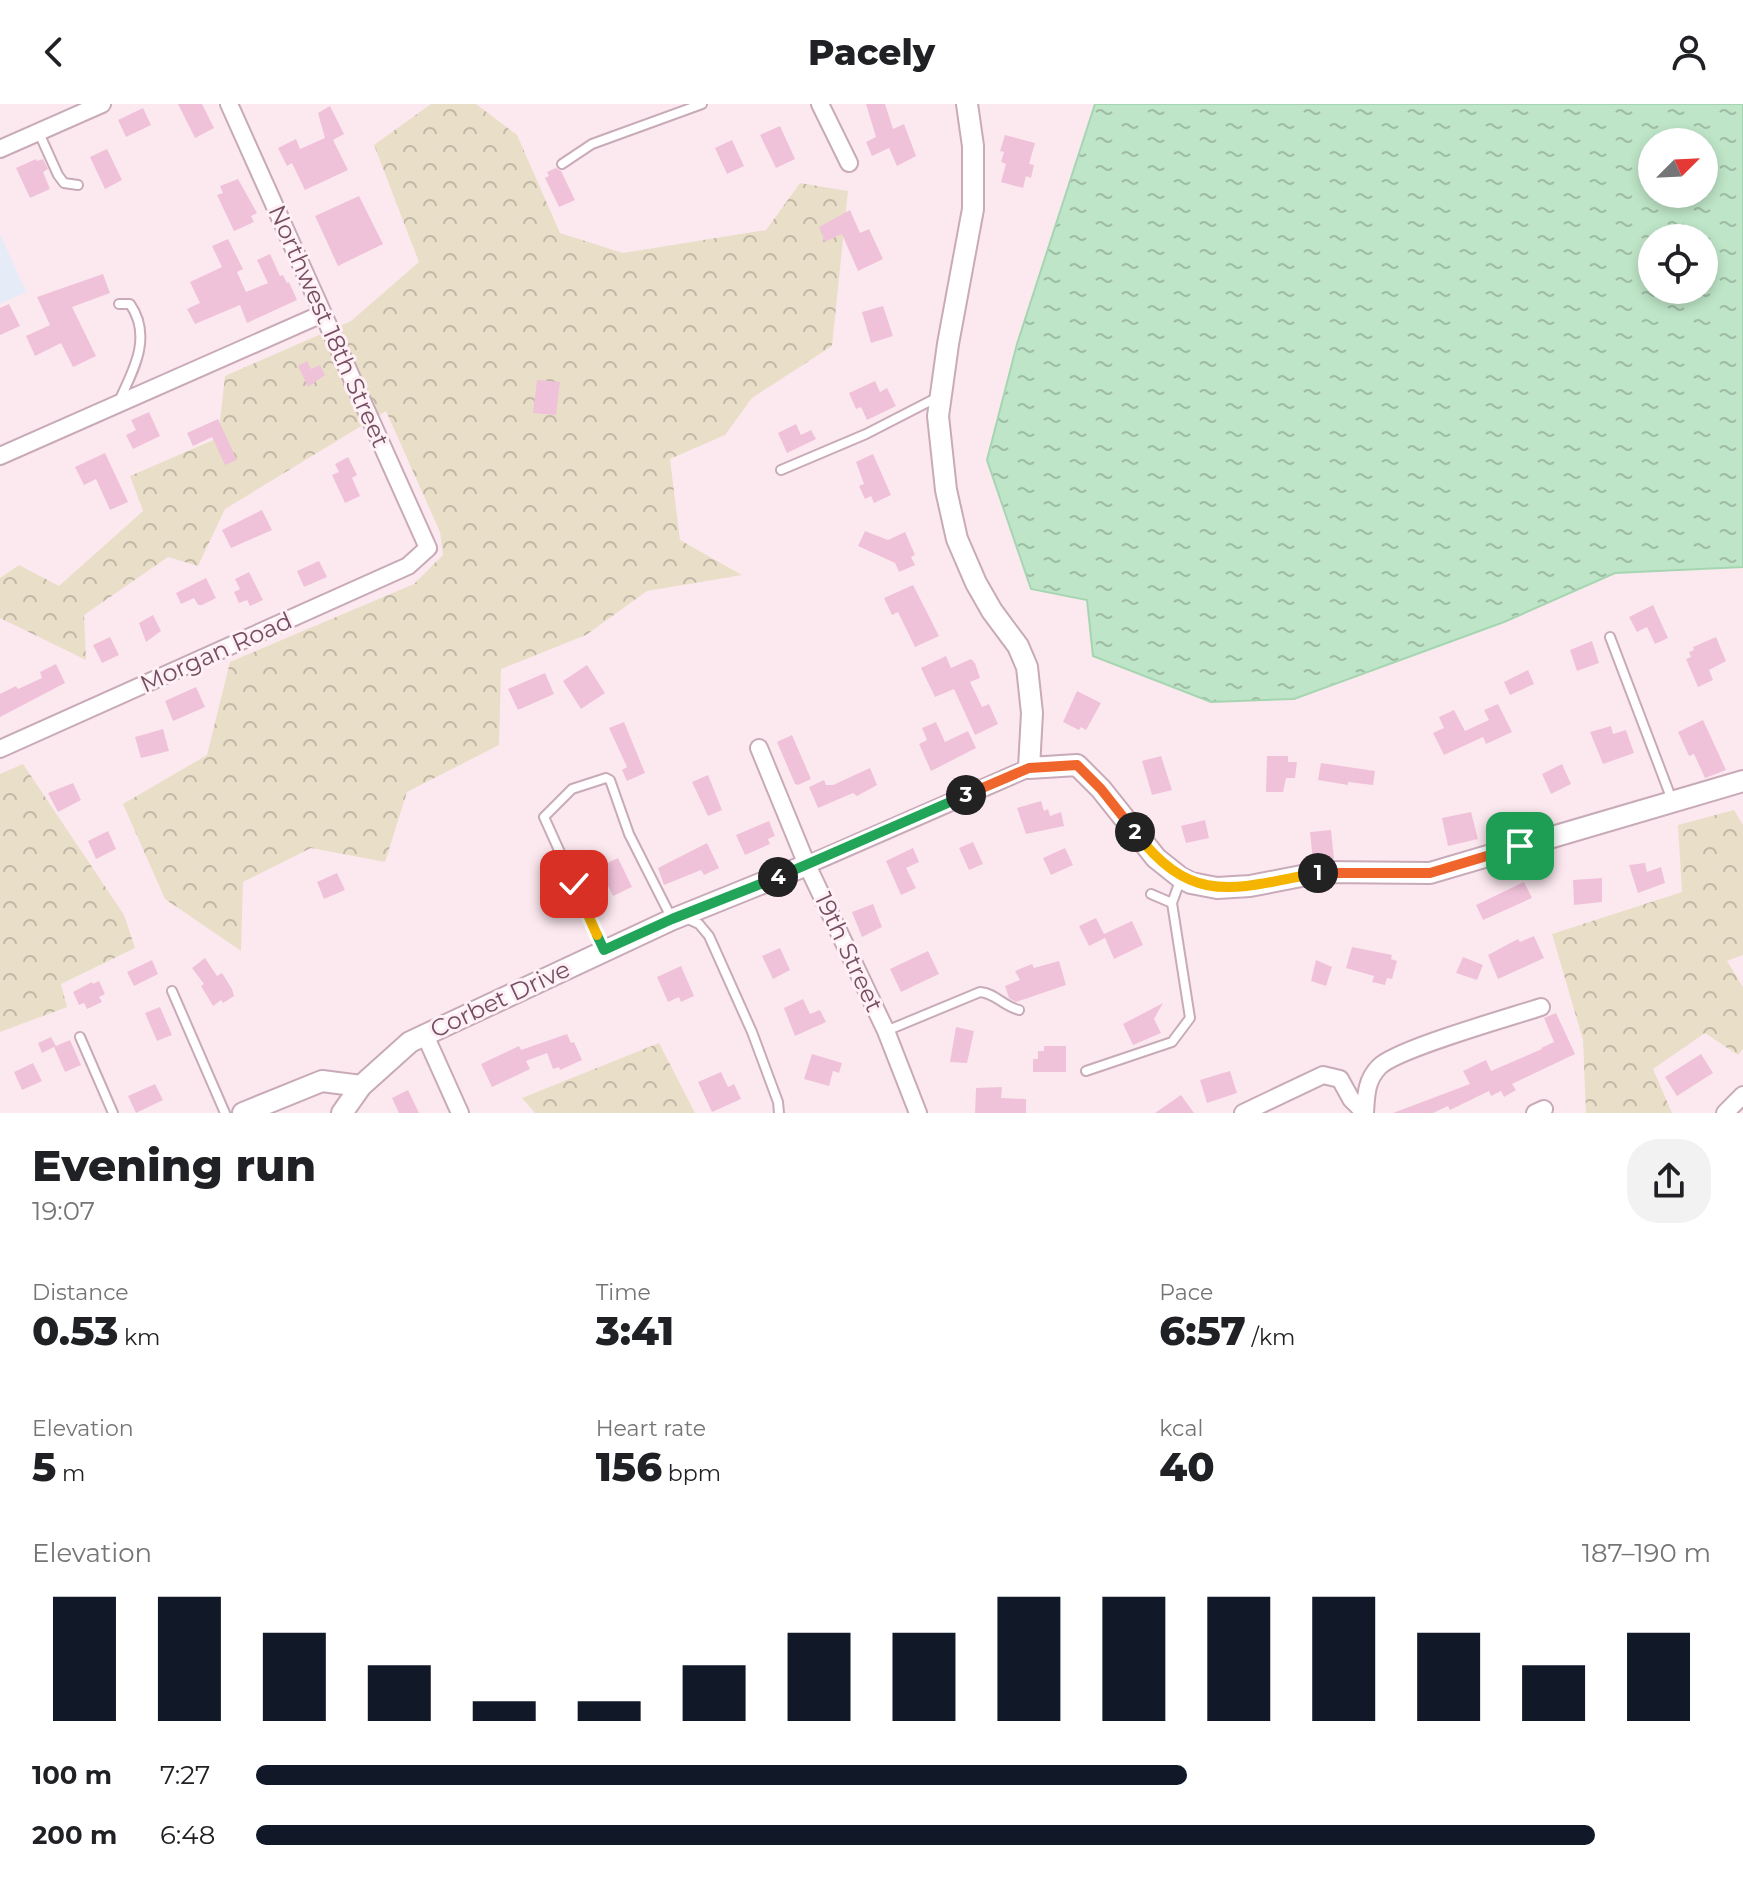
<!DOCTYPE html>
<html lang="en">
<head>
<meta charset="utf-8">
<style>
  body { margin:0; font-family:Montserrat,sans-serif; background:#f2f2f2; color:#202124; height:100vh; display:flex; flex-direction:column; font-size:30px; white-space:nowrap }
  * { box-sizing:border-box; margin:0 }
  p { font-size:26px; color:#757577 }
  .icon { flex:none; width:44px; height:44px; fill:none; stroke:currentColor; stroke-width:2; stroke-linecap:round; stroke-linejoin:round }
  .map { position:relative; height:1009px; overflow:hidden }
  .sheet { display:flex; flex-direction:column; background:#fff; flex:1 }
  .sheet>* { flex:none }
  .needle { width:52px; rotate:66deg }
  .fabs { position:absolute; left:1638px; top:24px; display:grid; gap:16px }
  .fabs a { display:grid; place-items:center; width:80px; height:80px; border-radius:50%; background:#fff; box-shadow:0 4px 12px #0003; font-size:40px }
  .pin { position:absolute; display:grid; place-items:center; width:68px; height:68px; color:#fff; margin:-34px; border-radius:16px; box-shadow:0 4px 12px #0006 }
  .km { position:absolute; width:40px; height:40px; margin:-20px; border-radius:50%; background:#222; color:#fff; font-size:22px; line-height:40px; text-align:center }
  .round { display:grid; place-items:center; flex:none; width:84px; height:84px; border-radius:32px; background:#f2f2f2 }
  .headline { display:flex; align-items:center; justify-content:space-between; height:136px; padding:0 32px }
  h1 { font-size:44px; font-weight:800; line-height:60px }
  .metrics { display:grid; grid-template-columns:repeat(3,1fr); gap:12px; height:136px; padding:8px 32px }
  .metrics div { display:grid; align-content:center }
  .metrics b { font-size:40px; font-weight:800 }
  .metrics small { font-size:22px; font-weight:400 }
  .metrics p { font-size:22px }
  .chart { height:224px; padding:16px 32px }
  .chart p { display:flex; justify-content:space-between }
  .chart svg { width:100%; height:144px; margin-top:8px; stroke:#111827; stroke-width:6 }
  ul { padding:0 32px; list-style:none; font-size:26px }
  li { display:grid; grid-template-columns:128px 96px 1fr; align-items:center; height:60px }
  li i { height:20px; border-radius:10px; background:#111827 }
  header { display:flex; justify-content:space-between; align-items:center; height:104px; padding:0 32px; background:#fff; font-size:36px; font-weight:800 }
  .map>svg:first-child { display:block }
  .education { fill:#e6ebf8 }
  .forest { fill:url(#forest-crowns) }
  .water { fill:url(#water-ripples); stroke:#a5d6b1; stroke-width:2; fill-rule:evenodd }
  .building { fill:#f0c2d9 }
  .lines { fill:none; stroke-linecap:round; stroke-linejoin:round }
  .service-casing { stroke:#c8aab8; stroke-width:12 }
  .minor-casing { stroke:#c8aab8; stroke-width:20 }
  .tertiary-casing { stroke:#c8aab8; stroke-width:24 }
  .service { stroke:#fff; stroke-width:8 }
  .minor { stroke:#fff; stroke-width:16 }
  .tertiary { stroke:#fff; stroke-width:20 }
  .split-1-casing { stroke:#fff; stroke-width:16 }
  .split-2-casing { stroke:#fff; stroke-width:16 }
  .split-3-casing { stroke:#fff; stroke-width:16 }
  .split-4-casing { stroke:#fff; stroke-width:16 }
  .split-5-casing { stroke:#fff; stroke-width:16 }
  .split-6-casing { stroke:#fff; stroke-width:16 }
  .split-1 { stroke:#f0652b; stroke-width:10 }
  .split-2 { stroke:#f5b400; stroke-width:10 }
  .split-3 { stroke:#f0652b; stroke-width:10 }
  .split-4 { stroke:#22a559; stroke-width:10 }
  .split-5 { stroke:#22a559; stroke-width:10 }
  .split-6 { stroke:#f5b400; stroke-width:10 }
  .labels { text-anchor:middle; dominant-baseline:central; stroke-width:6; stroke-linejoin:round; paint-order:stroke }
  .street-label { font-size:24px; fill:#754e63; stroke:#fef0f4 }
</style>
</head>
<body>
<header><svg class="icon" aria-label="back" viewBox="0 0 24 24"><path d="M15 5l-7 7 7 7"/></svg>Pacely<svg class="icon" aria-label="person" viewBox="0 0 24 24"><circle cx="12" cy="8" r="4"/><path d="M4 21q1-7 8-7t8 7"/></svg></header>
<div class="map">
<svg width="1743" height="1009" viewBox="0 0 1743 1009">
  <defs>
    <pattern id="forest-crowns" width="20" height="18" patternUnits="userSpaceOnUse" patternTransform="scale(2)"><rect width="20" height="18" fill="#e9dfc8"/><path d="M2 6a3 3 0 1 1 6 0M12 15a3 3 0 1 1 6 0" fill="none" stroke="#c1b7a6"/></pattern>
    <pattern id="water-ripples" width="26" height="14" patternUnits="userSpaceOnUse" patternTransform="scale(2)"><rect width="26" height="14" fill="#bee5c7"/><path d="M2 4q2-2 4 0t4 0M15 11q2-2 4 0t4 0" fill="none" stroke="#9fbca5"/></pattern>
  </defs>
  <rect width="100%" height="100%" fill="#fce9ef"/>
  <path class="education" d="M0,130L26,188L0,200Z"/>
  <path class="forest" d="M431,0H476L517,31L560,129L623,149L766,126L800,79L848,87L832,242L752,294L725,331L670,355L680,436L742,471L647,487L586,531L501,565L499,641L407,688L385,758L311,744L243,778L241,847L165,795L123,700L207,651L230,558L414,480L443,451L440,428L386,307L225,405L198,462L168,453L84,511L86,556L0,514V474L19,461L59,482L143,407L130,372L218,334L225,272L351,217L419,158L374,41Z
    M23,660L124,811L135,844L61,880L67,903L0,928V670Z
    M1734,706L1743,721V851L1727,857L1743,883V945L1738,951L1705,929L1653,965L1672,1009H1586L1583,936L1552,830L1682,788L1678,721Z
    M659,939L695,1009H535L522,994Z"/>
  <path class="water" d="M1095,0H1743V463L1615,469L1504,518L1294,595L1211,598L1093,552L1087,496L1031,485L987,356L1017,240ZM1652,38H1704V90H1652ZM1652,134H1704V186H1652Z"/>
  <path class="building" d="M178,0H202L214,24L195,34Z
    M866,0H885L893,25L904,20L916,52L897,62L889,44L872,52L866,38L876,33Z
    M330,2L344,30L333,36L348,66L305,86L292,59L287,62L278,44L296,35L300,45L325,34L318,9Z
    M143,4L151,21L126,33L118,16Z
    M780,22L795,55L776,64L760,31Z
    M1005,31L1035,39L1029,60L1034,61L1031,74L1026,72L1023,84L1001,78L1006,60L1001,58L1004,48L1000,47Z
    M732,36L744,62L727,70L715,44Z
    M107,45L122,76L105,85L90,53Z
    M36,55L37,57L43,55L48,65L43,68L50,85L30,94L16,64Z
    M556,64L561,67L575,96L559,103L545,74L549,72L547,68Z
    M238,75L257,109L251,112L254,118L234,127L217,91L223,89L220,82Z
    M359,92L383,140L338,162L315,112Z
    M850,106L860,129L869,125L883,155L858,167L842,130L825,138L819,123Z
    M228,135L243,165L237,168L246,188L268,179L257,156L270,150L280,172L283,171L287,179L289,178L297,196L247,219L240,201L195,220L187,205L200,199L190,178L222,163L212,142Z
    M103,170L110,189L72,203L96,252L73,263L61,239L35,252L26,232L50,221L37,193Z
    M9,200L20,222L0,231V204Z
    M883,202L893,232L871,239L862,208Z
    M307,257L311,265L320,261L325,271L308,283L298,262Z
    M537,276L560,278L556,311L533,309Z
    M875,277L880,288L887,284L896,302L867,316L861,303L856,305L849,289Z
    M149,308L160,332L133,345L126,331L136,326L131,316Z
    M218,315L237,356L225,361L212,333L193,342L187,329Z
    M796,320L801,331L811,326L816,335L787,349L778,329Z
    M105,349L128,398L110,406L96,375L84,381L75,363Z
    M873,350L891,391L874,399L871,392L865,395L859,382L864,380L856,358Z
    M348,353L357,371L352,374L360,392L345,399L332,371L339,368L335,360Z
    M262,406L272,426L231,444L222,426Z
    M865,427L888,436L905,428L915,451L911,453L915,461L899,468L895,459L858,442Z
    M319,457L327,473L304,483L297,467Z
    M249,468L263,496L250,502L247,496L239,499L234,488L240,485L235,475Z
    M206,474L216,494L202,501H198L194,494L181,500L176,489Z
    M913,481L939,532L915,543L898,508L892,511L884,494Z
    M1653,501L1668,534L1655,540L1647,523L1637,528L1629,513Z
    M153,511L161,527L146,538L139,519Z
    M110,533L119,551L102,559L93,541Z
    M1716,533L1726,557L1709,566L1713,576L1698,583L1686,555L1691,553L1689,548L1694,546L1693,543Z
    M1592,537L1599,559L1577,567L1570,546Z
    M946,552L951,564L971,555L975,559L980,574L970,578L982,603L989,600L998,620L975,631L954,585L935,593L921,564Z
    M56,560L65,579L0,613V590L16,582L18,585L42,574L40,568Z
    M587,561L605,589L581,605L563,577Z
    M1528,566L1534,580L1510,591L1504,578Z
    M545,569L554,590L518,606L508,585Z
    M196,583L205,603L173,617L165,597Z
    M1077,587L1101,599L1086,626L1081,623L1079,626L1063,618Z
    M1498,600L1512,628L1486,640L1483,633L1444,651L1433,629L1444,624L1439,613L1454,606L1465,627L1489,616L1484,606Z
    M1703,616L1726,666L1705,674L1694,650L1689,652L1678,628Z
    M624,618L645,669L627,677L622,666L627,663L609,624Z
    M936,618L945,638L968,627L976,644L931,667L919,640L927,636L922,624Z
    M1611,622L1613,630L1626,626L1634,649L1603,660L1590,628Z
    M163,625L169,647L141,654L135,633Z
    M792,631L811,675L798,681L795,680L777,638Z
    M1161,652L1172,686L1152,691L1142,657Z
    M1267,652H1288V658H1297L1295,674H1286L1283,688H1266Z
    M1321,659L1375,667L1373,681L1348,678V681L1318,676Z
    M1562,660L1571,680L1551,690L1542,670Z
    M870,664L877,681L857,692L853,689L818,704L809,683L824,676L826,681H833Z
    M708,671L722,706L708,712L692,678Z
    M73,679L81,696L58,708L48,689Z
    M1041,697L1044,707L1048,705L1050,712L1061,708L1064,722L1026,730L1017,704Z
    M1471,708L1478,735L1448,742L1442,714Z
    M1205,716L1209,734L1186,739L1181,722Z
    M769,717L775,732L768,735L770,740L745,751L736,731Z
    M1331,726L1334,755L1313,757L1310,728Z
    M108,727L116,745L96,755L88,737Z
    M973,738L983,760L969,766L959,744Z
    M707,739L719,764L704,771L701,766L664,781L658,764Z
    M913,744L919,758L906,764L916,784L901,791L886,757Z
    M1065,744L1073,761L1051,771L1043,754Z
    M618,754L632,783L613,792L599,763Z
    M1645,759L1647,768L1661,763L1665,779L1638,789L1629,761Z
    M337,769L345,786L324,795L317,778Z
    M1602,774V798L1574,801L1573,776Z
    M1524,778L1532,794L1483,816L1476,801Z
    M873,800L882,823L862,833L852,808Z
    M1096,814L1104,830L1132,817L1143,841L1114,855L1105,834L1089,842L1079,822Z
    M1534,832L1544,854L1498,875L1488,851L1518,835L1520,838Z
    M1352,843L1392,851L1391,855L1397,857L1392,875L1387,874L1385,881L1372,878L1374,872L1346,864Z
    M780,844L790,866L773,875L762,852Z
    M928,847L939,870L901,888L890,865Z
    M1463,853L1483,861L1477,876L1456,869Z
    M205,854L217,872L222,869L232,885L234,892L223,899L221,896L213,902L201,882L204,880L192,864Z
    M152,856L158,870L134,882L127,868Z
    M1316,856L1332,863L1326,882L1311,877Z
    M1059,857L1066,881L1016,898L1009,894L1005,882L1020,876L1015,867L1032,860L1034,864Z
    M681,862L694,892L681,898L679,893L668,898L657,873Z
    M99,877L105,890L99,893L102,898L87,905L84,899L79,901L73,888L92,878L93,880Z
    M803,895L810,910L820,906L826,918L795,932L784,904Z
    M1163,899L1154,915L1161,929L1133,941L1123,920Z
    M160,903L172,931L157,937L145,909Z
    M1556,909L1575,950L1512,980L1516,986L1504,993L1501,987L1491,992L1489,987L1450,1006L1448,1002L1433,1009H1393L1470,980L1463,967L1486,956L1491,967L1542,945L1541,944L1554,938L1544,914Z
    M956,923L974,927L967,959L950,958Z
    M567,930L571,939L574,938L582,956L560,966L559,963L553,965L547,949L526,957L530,965L492,983L481,960L519,942L521,946Z
    M51,933L56,942L70,936L81,961L65,968L54,943L42,949L38,939Z
    M1044,942H1066V968H1033V955H1038V947H1044Z
    M812,950L842,959L839,969L833,967L829,982L804,975Z
    M1701,950L1713,969L1677,992L1665,973Z
    M33,959L42,977L22,986L14,968Z
    M1230,967L1237,989L1207,999L1200,976Z
    M721,968L728,983L734,980L741,995L712,1008L698,978Z
    M155,980L163,996L136,1009L128,992Z
    M1002,983L1001,994L1026,995V1009H975L976,984Z
    M408,986L419,1009H399L392,994Z
    M1181,991L1194,1009H1155Z"/>
  <g class="lines">
    <defs>
      <path id="service" d="M39,29L58,71L64,79L78,81
        M562,60L592,40L702,0
        M118,299C133,267 153,233 130,200H119
        M781,366L866,330L940,292
        M1610,533L1672,696
        M1151,790L1172,799
        M686,814L699,820L709,832L752,928L778,998L779,1009
        M604,846L544,713L572,685L606,674L610,676L629,730L672,815
        M172,887L225,1009
        M886,927L980,888C995,889 1003,902 1019,906
        M80,933L113,1009
        M1086,967L1172,938L1190,914L1172,799L1181,774"/>
      <path id="minor" d="M820,0L849,59
        M0,45L102,0
        M0,352L322,210
        M759,644L807,761L886,927L918,1009
        M0,645L408,462L428,444L229,0
        M807,761L1029,664
        M425,931L460,1009
        M1243,1009L1323,971L1340,975L1351,995L1365,1009
        M1365,1009C1366,992 1366,976 1379,963C1396,945 1511,913 1541,903
        M1535,1009L1544,1005
        M1725,1009L1743,991"/>
      <path id="tertiary" d="M967,0L973,42V105L948,240L938,312L946,386L957,435L976,479L992,507L1018,542L1027,563L1032,609L1029,664L1077,661L1101,685L1156,754L1181,774L1191,779L1217,784L1250,782L1322,768L1430,769L1743,677
        M243,1009L322,977L361,982L410,938L671,816L807,761
        M342,1009L361,982"/>
    </defs>
    <use href="#service" class="service-casing"/>
    <use href="#minor" class="minor-casing"/>
    <use href="#tertiary" class="tertiary-casing"/>
    <use href="#service" class="service"/>
    <use href="#minor" class="minor"/>
    <use href="#tertiary" class="tertiary"/>
  </g>
  <g class="lines">
    <defs>
      <path id="split-1" d="M1318,769H1430L1520,742"/>
      <path id="split-2" d="M1135,728C1193,804 1236,784 1318,769"/>
      <path id="split-3" d="M966,691L1029,664L1077,661L1101,685L1135,728"/>
      <path id="split-4" d="M778,773L966,691"/>
      <path id="split-5" d="M597,831L604,846L672,815L778,773"/>
      <path id="split-6" d="M574,780L597,831"/>
    </defs>
    <use href="#split-1" class="split-1-casing"/>
    <use href="#split-2" class="split-2-casing"/>
    <use href="#split-3" class="split-3-casing"/>
    <use href="#split-4" class="split-4-casing"/>
    <use href="#split-5" class="split-5-casing"/>
    <use href="#split-6" class="split-6-casing"/>
    <use href="#split-1" class="split-1"/>
    <use href="#split-2" class="split-2"/>
    <use href="#split-3" class="split-3"/>
    <use href="#split-4" class="split-4"/>
    <use href="#split-5" class="split-5"/>
    <use href="#split-6" class="split-6"/>
  </g>
  <g class="labels">
    <g class="street-label">
      <text transform="translate(329 222) rotate(66)">Northwest 18th Street</text>
      <text transform="translate(216 548) rotate(-24)">Morgan Road</text>
      <text transform="translate(849 848) rotate(65)">19th Street</text>
      <text transform="translate(500 895) rotate(-25)">Corbet Drive</text>
    </g>
  </g>
</svg>
<div class="fabs">
<a><svg class="needle" viewBox="-14 -14 28 28"><path d="M0-13l5 13h-10z" fill="#e53935"/><path d="M0 13l5-13h-10z" fill="#757577"/></svg></a>
<a><svg class="icon" aria-label="locate" viewBox="0 0 24 24"><circle cx="12" cy="12" r="6"/><path d="M12 2v4M12 18v4M2 12h4M18 12h4"/></svg></a>
</div>
<div class="pin" style="left:1520px;top:742px;background:#1e9e55"><svg class="icon" aria-label="arrive" viewBox="0 0 24 24"><path d="M6 21V4h12l-3 4 3 4H6"/></svg></div>
<div class="pin" style="left:574px;top:780px;background:#d93025"><svg class="icon" aria-label="check" viewBox="0 0 24 24"><path d="M5 12l5 5 9-10"/></svg></div>
<b class="km" style="left:1318px;top:769px">1</b>
<b class="km" style="left:1135px;top:728px">2</b>
<b class="km" style="left:966px;top:691px">3</b>
<b class="km" style="left:778px;top:773px">4</b>
</div>
<section class="sheet">
<div class="headline"><div><h1>Evening run</h1><p>19:07</p></div><a class="round"><svg class="icon" aria-label="share" viewBox="0 0 24 24"><path d="M12 15V3M7 8l5-5 5 5M5 13v7h14v-7"/></svg></a></div>
<div class="metrics">
<div><p>Distance</p><b>0.53<small> km</small></b></div>
<div><p>Time</p><b>3:41</b></div>
<div><p>Pace</p><b>6:57<small> /km</small></b></div>
</div>
<div class="metrics">
<div><p>Elevation</p><b>5<small> m</small></b></div>
<div><p>Heart rate</p><b>156<small> bpm</small></b></div>
<div><p>kcal</p><b>40</b></div>
</div>
<div class="chart"><p><span>Elevation</span>187–190 m</p>
<svg viewBox="0 0 160 44" preserveAspectRatio="none"><path d="M5 44V6M15 44V6M25 44V17M35 44V27M45 44V38M55 44V38M65 44V27M75 44V17M85 44V17M95 44V6M105 44V6M115 44V6M125 44V6M135 44V17M145 44V27M155 44V17"/></svg>
</div>
<ul>
<li><b>100 m</b>7:27<i style="width:64%"></i></li>
<li><b>200 m</b>6:48<i style="width:92%"></i></li>
</ul>
</section>
</body>
</html>
